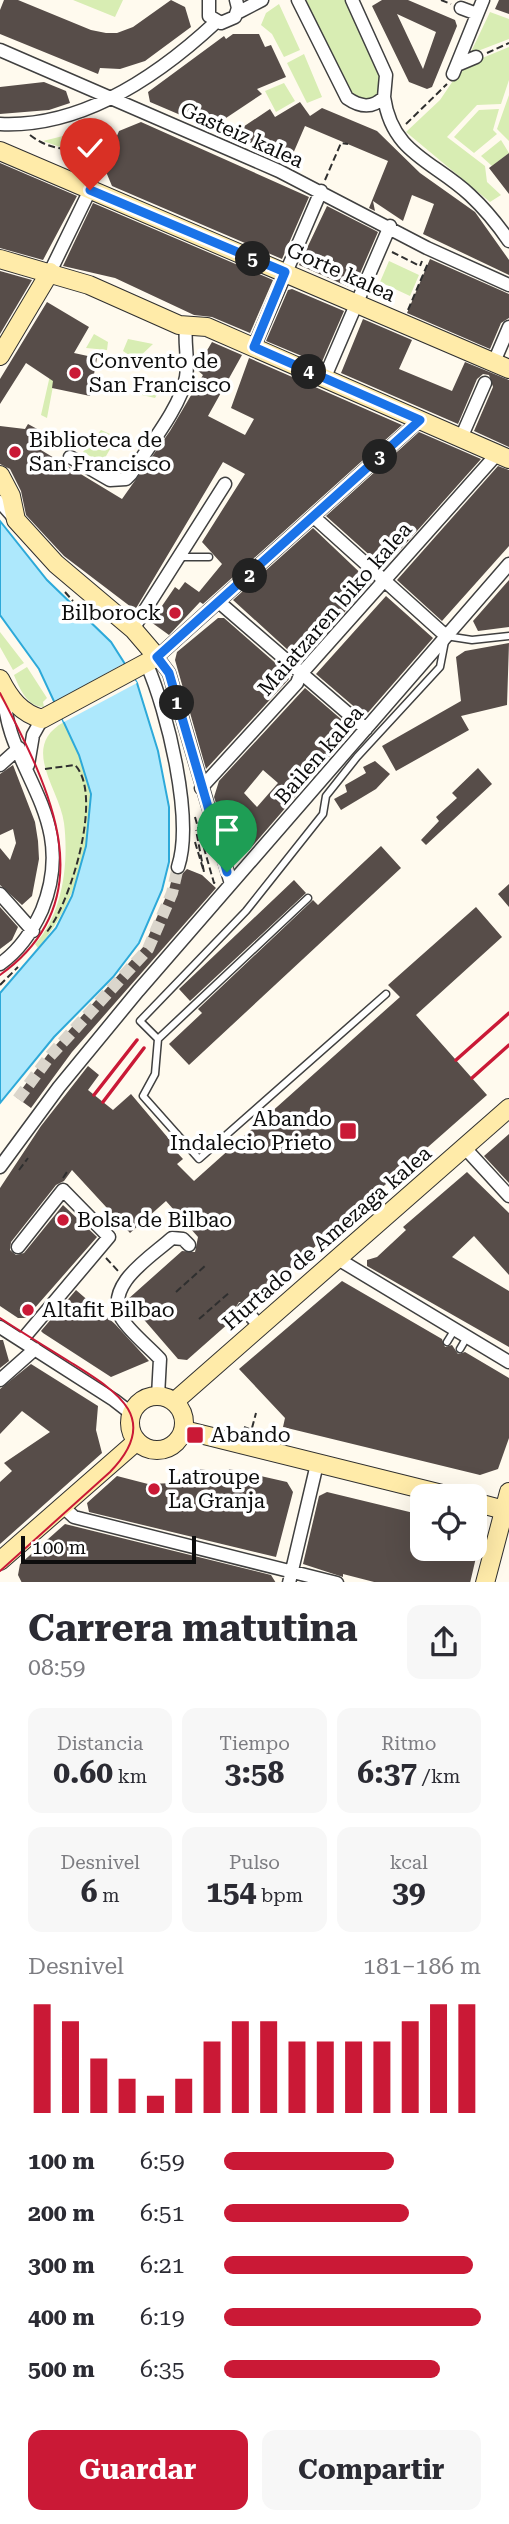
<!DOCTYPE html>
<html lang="es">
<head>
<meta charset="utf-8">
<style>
  body { margin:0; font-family:"Roboto Serif",serif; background:#f7f7f7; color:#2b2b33; height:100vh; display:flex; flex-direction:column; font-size:26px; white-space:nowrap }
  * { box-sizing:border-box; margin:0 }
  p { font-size:23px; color:#7c7c81 }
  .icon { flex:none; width:38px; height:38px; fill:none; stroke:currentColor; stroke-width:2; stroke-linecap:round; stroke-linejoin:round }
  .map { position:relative; height:1582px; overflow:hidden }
  .side { display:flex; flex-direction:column; background:#fff; flex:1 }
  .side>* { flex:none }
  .buttons { position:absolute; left:410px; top:1484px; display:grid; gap:14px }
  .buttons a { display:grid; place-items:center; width:77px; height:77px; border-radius:14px; background:#fff; box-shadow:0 7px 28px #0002; font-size:35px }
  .scale { position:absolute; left:21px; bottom:18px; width:175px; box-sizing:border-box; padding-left:7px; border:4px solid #0d0d0d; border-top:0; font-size:19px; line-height:24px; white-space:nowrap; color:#0d0d0d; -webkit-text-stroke:5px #fff; paint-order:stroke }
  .pin { position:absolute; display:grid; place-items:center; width:60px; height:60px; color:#fff; margin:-72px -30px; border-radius:50% 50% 50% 0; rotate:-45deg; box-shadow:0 0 7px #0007 }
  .pin .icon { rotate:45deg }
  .km { position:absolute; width:35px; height:35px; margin:-18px; border-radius:50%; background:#222; color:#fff; font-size:19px; line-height:35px; text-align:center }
  .round { display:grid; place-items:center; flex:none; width:74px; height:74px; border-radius:14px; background:#f7f7f7 }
  .summary { display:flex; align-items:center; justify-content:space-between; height:119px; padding:0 28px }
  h1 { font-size:38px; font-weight:700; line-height:52px }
  .stats { display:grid; grid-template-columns:repeat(3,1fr); gap:10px; height:119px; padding:7px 28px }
  .stats div { display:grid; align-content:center; border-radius:14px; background:#f7f7f7; text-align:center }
  .stats b { font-size:30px; font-weight:700 }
  .stats small { font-size:19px; font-weight:400 }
  .stats p { font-size:19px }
  .chart { height:196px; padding:14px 28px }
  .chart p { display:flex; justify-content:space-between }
  .chart svg { width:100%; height:126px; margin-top:7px; stroke:#ca1936; stroke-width:6 }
  .cta { display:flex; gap:14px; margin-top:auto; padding:14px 28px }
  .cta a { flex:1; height:80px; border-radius:14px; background:#ca1936; color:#fff; font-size:28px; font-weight:700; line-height:80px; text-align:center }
  .cta a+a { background:#f7f7f7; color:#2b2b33 }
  ul { padding:0 28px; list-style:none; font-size:23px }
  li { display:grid; grid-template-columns:112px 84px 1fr; align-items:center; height:52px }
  li i { height:18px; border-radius:9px; background:#ca1936 }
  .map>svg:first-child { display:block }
  .green { fill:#d8edb3 }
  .water { fill:#ade8fc; stroke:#2da9d9; stroke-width:2 }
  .pier { fill:#fffaee }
  .building { fill:#574d49; fill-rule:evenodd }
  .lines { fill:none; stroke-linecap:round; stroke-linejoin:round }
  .street-tunnel { stroke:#dbd6cc; stroke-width:12; stroke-dasharray:12 6; stroke-linecap:butt }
  .lane-casing { stroke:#404040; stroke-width:9 }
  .street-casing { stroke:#404040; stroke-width:15 }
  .secondary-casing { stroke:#2f2f2f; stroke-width:20 }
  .path { stroke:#2f2f2f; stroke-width:2; stroke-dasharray:7 3.5; stroke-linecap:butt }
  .lane { stroke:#fff; stroke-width:6 }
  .street { stroke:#fff; stroke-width:12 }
  .secondary { stroke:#ffeba9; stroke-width:18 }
  .tram { stroke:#ca1936; stroke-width:2 }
  .rail { stroke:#ca1936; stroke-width:3.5 }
  .route-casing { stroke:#fff; stroke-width:14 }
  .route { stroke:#1a73e8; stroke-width:9 }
  .poi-dot { fill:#ca1936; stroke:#fff; stroke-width:2.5 }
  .labels { text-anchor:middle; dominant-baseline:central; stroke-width:7; stroke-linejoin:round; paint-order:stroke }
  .street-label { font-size:21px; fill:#0d0d0d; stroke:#fff }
  .poi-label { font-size:21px; fill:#0d0d0d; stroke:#fff; text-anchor:start }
</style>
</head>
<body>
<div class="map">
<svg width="509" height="1583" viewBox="0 0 509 1583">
  <rect width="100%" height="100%" fill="#fffaee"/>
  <path class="green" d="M73,0H123L115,17Z
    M306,0H347L385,81L375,99L366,101L352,97Z
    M279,4L300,50L284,57L272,34L261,25L266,13Z
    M490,12L509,19V39L470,54Z
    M509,47V80L501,104L477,105L447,137L485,166L487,182L501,195L490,202L406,132L440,100L463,66Z
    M304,54L322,97L307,103L287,63Z
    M284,83L295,101L276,112L265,91Z
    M509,95V141L497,129Z
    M499,109L493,130L497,134L474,153L454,137L479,110Z
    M87,124V148L60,147L43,141L63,136Z
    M501,140L509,153L492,166L481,156Z
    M389,261L419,275L410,296L380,282Z
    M94,334L108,342L107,350L86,348Z
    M128,339L153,344L136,360L123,351Z
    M56,349H60L47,418L41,415Z
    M144,382L162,386L155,398L142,395Z
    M101,430L117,437L102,463L83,452Z
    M0,632L24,663L13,670L0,647Z
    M27,667L47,698L43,702L44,707C27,707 20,689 14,675Z
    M64,722C74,744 87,768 91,793C92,801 90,811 89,820C84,868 70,911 38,948L35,944C63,914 69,862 64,823C60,789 19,747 64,722Z"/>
  <path class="water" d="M0,521L47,580L111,642L137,683L158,751L169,807V862L162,890L139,943L113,977L54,1037L0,1103V993L56,928L72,896L86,846L91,794L79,755L39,669L0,615Z"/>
  <path class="pier" d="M123,664L137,683L64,722L55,702Z"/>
  <path class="building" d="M4,0H18L91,30L106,33H117L133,27L171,0L185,7L191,27L145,61L120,69L100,68L98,74L0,34V10Z
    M382,0H408L455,20L457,26L432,87L427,89L409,82L372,6ZM397,14L436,32L423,69Z
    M499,0H509V14L495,9Z
    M233,34H259L265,47L271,45L286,77L257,89L262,94L211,128L150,102L148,92L224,36L226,39Z
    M44,82L66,91L70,103L49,110L0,114V87Z
    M300,102L310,116L322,108L377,131L420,173L475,212L509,260V275L423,234L434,204L412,195L403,221L373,201L375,211L369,208L388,161L305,126L289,163L253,148L240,129L270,109L275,117Z
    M141,122L309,197L282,259L112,186L104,167L119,131Z
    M509,153V194L489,168Z
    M0,163L77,196L43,260L0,248Z
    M93,203L273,280L250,333L212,317L194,315L115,278L63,266Z
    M327,206L378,232L355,285L349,287L299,265Z
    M430,259L509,294V318L501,323L490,349L407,313Z
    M0,271L32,280L0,334Z
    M292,289L344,311L321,364L266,341L288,290Z
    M47,302L89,327L74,353L97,358L90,396L52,388L53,381L26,363L0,404V379Z
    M363,319L412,340L399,369L452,391L465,362L509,380V447L474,431L493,387L489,375L483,374L477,379L458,424L341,373Z
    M212,342L242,355L208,416L245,435L254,419L231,408L249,358L402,425L203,604L200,602L169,635L151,622L175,587L179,590L185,582L199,592L222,564L202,542L245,474L223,462L135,610L64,556L26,515L21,491L10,469L0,464V426L25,429L28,424L50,436L41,450L122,499L170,431L203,375L196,369Z
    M419,432L481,459L384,568L326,516Z
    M498,466L509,470V546L442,621L397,580Z
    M313,528L371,583L300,661L233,600Z
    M509,580V627L478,631L473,621Z
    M386,596L433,638L365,716L316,674Z
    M218,618H224L288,674L289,679L206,769L175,660L177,652Z
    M509,643L507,705L461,716L469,730L396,771L382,746L461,701L456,657L465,651Z
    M305,688L349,726L350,733L249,850L234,858L214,797L219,781ZM263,770L278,783L257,807L244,793Z
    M375,761L390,774L376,789L341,810L334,799L347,792L345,785L366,773L363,767Z
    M13,765L35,822L38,841L39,859L32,896L22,905L0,885V848L10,860L16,843L13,829L0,835V774Z
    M478,768L492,784L426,845L421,840L439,821L436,817L457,798L452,793Z
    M381,846L401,868L189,1065L169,1044L202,1013L198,1009L313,900L318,905Z
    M187,869L202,875L216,888L72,1052L31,1108L16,1097L48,1054L144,946L169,890L173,874L181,875Z
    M294,880L306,893L190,1001L179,989Z
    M509,884V907L498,894Z
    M0,907L18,927L12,940L0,949Z
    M476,907L502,937L416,1015L487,1095L251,1303L239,1302L236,1307L238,1315L187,1360L178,1359L127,1300L182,1251L195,1252L198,1237L166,1201L130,1233L72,1170L64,1181L56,1185L11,1242L10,1250L16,1255L24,1253L63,1205L97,1237L26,1318H18L0,1306V1188L41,1126L88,1066L99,1075L88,1090L113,1110L131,1094L174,1145L172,1147L183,1159L177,1164L194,1181L400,997L388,985Z
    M509,1134V1183L484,1156Z
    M467,1172L509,1213V1275L474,1236L452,1257L509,1291V1347L367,1266V1260L377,1257L406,1230L403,1227Z
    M342,1281L442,1339L445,1347L452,1345L458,1354L465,1352L509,1378V1438L498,1469L480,1475L283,1427L285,1418L239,1369Z
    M76,1290L115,1324L149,1361L111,1377L43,1333L41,1331Z
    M0,1340H3L9,1361L0,1368Z
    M31,1364L98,1406L96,1430L102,1453L0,1544V1482L12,1471L4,1463L50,1432L22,1411L0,1434V1389Z
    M200,1469L228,1474L229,1469L287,1482L293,1492L276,1557L89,1512L87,1503L117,1476L148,1484L174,1483Z
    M327,1492L422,1515V1549H478L470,1583H378L343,1574V1577L303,1564L319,1496Z
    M65,1524L271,1575L276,1583H22L18,1575L20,1564Z"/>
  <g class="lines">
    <path class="street-tunnel" d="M18,1099L50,1056L148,949L172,893L178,867"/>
    <defs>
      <path id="lane" d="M182,557H209
        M386,994L199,1159L143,1096L155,1074L158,1039L140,1021L246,911L323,814L326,796L357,757L440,667L446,636L472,640L509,636
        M158,1039L308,898
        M447,1342L455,1329
        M460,1349L467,1337"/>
      <path id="street" d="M209,0V16L221,23L235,17L238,8L236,0
        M298,0L347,98C360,107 372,109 384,97L386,75L352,0
        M461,8L477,14
        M237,13L262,0
        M0,50L279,171L427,248L509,285
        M457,65L476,57
        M453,74L483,0
        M384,97C392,154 434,161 470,195C485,209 498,225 509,241
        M0,124C83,128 158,76 216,22
        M50,272L90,190
        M254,347L321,191
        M494,362L509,327
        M324,379L390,226
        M461,438L485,383
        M70,457L110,480L126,479L131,474C148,447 181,407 186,377C189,361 184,344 186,327
        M0,502L16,520
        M315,518L446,636
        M220,603L366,729
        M133,629L225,484
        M147,665C167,710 194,819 178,867
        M0,765L19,748
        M28,765L33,735L42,719
        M201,788L297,683L300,675L497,454
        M231,884L169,673L157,657L420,420
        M0,894L33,931
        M0,964C20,950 32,932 42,910C81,814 2,769 4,687
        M465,1148L509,1196
        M0,1167L59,1087L138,991L509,564
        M18,1247L63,1190L109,1237L22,1340
        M338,1259L509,1362
        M244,1309L261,1327
        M0,1327L114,1400L132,1414
        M0,1380L35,1349
        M158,1396L160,1359C148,1346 131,1333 122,1319C103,1285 151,1257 172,1238L183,1239L189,1245
        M61,1505L74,1517L337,1583
        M289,1583L317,1464"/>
      <path id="secondary" d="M0,151L509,369
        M0,259L89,285L179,325L207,327L509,459
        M0,356L50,272
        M0,475L11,496L16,520L56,564L133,629L157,657L42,719C21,713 10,699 0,679
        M130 1423a27 27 0 1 1 54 0a27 27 0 1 1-54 0Z
        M174,1402L509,1108
        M184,1430L450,1496
        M474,1502L504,1510
        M0,1561L137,1441
        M485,1583L509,1492"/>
    </defs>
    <use href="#lane" class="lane-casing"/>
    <use href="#street" class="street-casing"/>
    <use href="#secondary" class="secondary-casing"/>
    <path class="path" d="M441,0L451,4
      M487,53L509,43
      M90,121L92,175
      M406,124L447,84
      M30,135C49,150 68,150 92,150
      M325,180L341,143L348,144
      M392,252L420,266L422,261
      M408,310L428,263
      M65,592L73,601
      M45,769L75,765C104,795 70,905 46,933
      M195,817L214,883L216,881
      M195,842L204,872L196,830
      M0,985L18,967
      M19,1170L28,1158
      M63,1178L67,1172
      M106,1258L119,1272
      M176,1292L206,1265
      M199,1319L230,1292
      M244,1427L252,1430
      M252,1428L256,1413"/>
    <use href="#lane" class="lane"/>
    <use href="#street" class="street"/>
    <use href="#secondary" class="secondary"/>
    <path class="tram" d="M0,693C48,785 108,898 0,975
      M0,1318C23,1333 46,1347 70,1362C116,1391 163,1418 110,1472L0,1571"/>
    <path class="rail" d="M456,1060L509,1013
      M472,1078L509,1045
      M94,1095L137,1040
      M103,1102L144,1048"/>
  </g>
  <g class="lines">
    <defs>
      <path id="route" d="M90,190L285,272L254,347L420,420L157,657L169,673L227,872"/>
    </defs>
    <use href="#route" class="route-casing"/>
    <use href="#route" class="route"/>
  </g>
  <g class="poi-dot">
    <circle cx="75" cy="373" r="7"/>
    <circle cx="15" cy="452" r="7"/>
    <circle cx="175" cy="613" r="7"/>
    <rect x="339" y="1122" width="18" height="18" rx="3.5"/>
    <circle cx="63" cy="1220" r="7"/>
    <circle cx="28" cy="1310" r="7"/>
    <rect x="186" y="1426" width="18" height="18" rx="3.5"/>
    <circle cx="154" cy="1489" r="7"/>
  </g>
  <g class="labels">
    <g class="street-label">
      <text transform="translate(242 135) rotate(24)">Gasteiz kalea</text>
      <text transform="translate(341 272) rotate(24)">Gorte kalea</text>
      <text transform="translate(335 609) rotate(-49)">Maiatzaren biko kalea</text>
      <text transform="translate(319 755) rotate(-49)">Bailen kalea</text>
      <text transform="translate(327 1238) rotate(-41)">Hurtado de Amezaga kalea</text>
    </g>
    <g class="poi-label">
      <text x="89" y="361">Convento de<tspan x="89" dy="24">San Francisco</tspan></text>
      <text x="29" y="440">Biblioteca de<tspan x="29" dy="24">San Francisco</tspan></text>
      <text x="161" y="613" text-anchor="end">Bilborock</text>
      <text x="332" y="1119" text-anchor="end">Abando<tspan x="332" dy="24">Indalecio Prieto</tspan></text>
      <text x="77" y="1220">Bolsa de Bilbao</text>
      <text x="42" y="1310">Altafit Bilbao</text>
      <text x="211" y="1435">Abando</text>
      <text x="168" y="1477">Latroupe<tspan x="168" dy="24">La Granja</tspan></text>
    </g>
  </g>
</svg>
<div class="buttons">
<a><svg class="icon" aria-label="locate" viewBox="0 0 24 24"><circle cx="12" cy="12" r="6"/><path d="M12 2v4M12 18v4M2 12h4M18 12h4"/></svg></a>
</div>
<div class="scale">100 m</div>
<div class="pin" style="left:227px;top:872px;background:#1e9e55"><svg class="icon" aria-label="arrive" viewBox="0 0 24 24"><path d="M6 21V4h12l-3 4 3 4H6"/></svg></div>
<div class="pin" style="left:90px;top:190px;background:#d93025"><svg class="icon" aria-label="check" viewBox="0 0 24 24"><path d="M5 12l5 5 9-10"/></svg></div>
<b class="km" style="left:177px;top:703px">1</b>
<b class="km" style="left:250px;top:576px">2</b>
<b class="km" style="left:380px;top:457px">3</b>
<b class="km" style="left:309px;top:372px">4</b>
<b class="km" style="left:253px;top:259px">5</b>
</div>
<section class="side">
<div class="summary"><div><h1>Carrera matutina</h1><p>08:59</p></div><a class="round"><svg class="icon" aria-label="share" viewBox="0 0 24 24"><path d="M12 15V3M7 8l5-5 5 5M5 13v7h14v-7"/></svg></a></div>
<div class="stats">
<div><p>Distancia</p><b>0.60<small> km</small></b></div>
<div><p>Tiempo</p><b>3:58</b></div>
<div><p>Ritmo</p><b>6:37<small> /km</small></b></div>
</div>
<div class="stats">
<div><p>Desnivel</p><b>6<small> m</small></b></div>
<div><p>Pulso</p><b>154<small> bpm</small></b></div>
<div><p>kcal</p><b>39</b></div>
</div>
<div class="chart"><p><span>Desnivel</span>181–186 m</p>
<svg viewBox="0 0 160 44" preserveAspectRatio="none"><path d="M5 44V6M15 44V12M25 44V25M35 44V32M45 44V38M55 44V32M65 44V19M75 44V12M85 44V12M95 44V19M105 44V19M115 44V19M125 44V19M135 44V12M145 44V6M155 44V6"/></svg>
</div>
<ul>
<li><b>100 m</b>6:59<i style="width:66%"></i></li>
<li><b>200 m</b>6:51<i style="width:72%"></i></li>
<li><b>300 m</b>6:21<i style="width:97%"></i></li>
<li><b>400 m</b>6:19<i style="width:100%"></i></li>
<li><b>500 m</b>6:35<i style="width:84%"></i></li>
</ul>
<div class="cta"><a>Guardar</a><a>Compartir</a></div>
</section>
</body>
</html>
